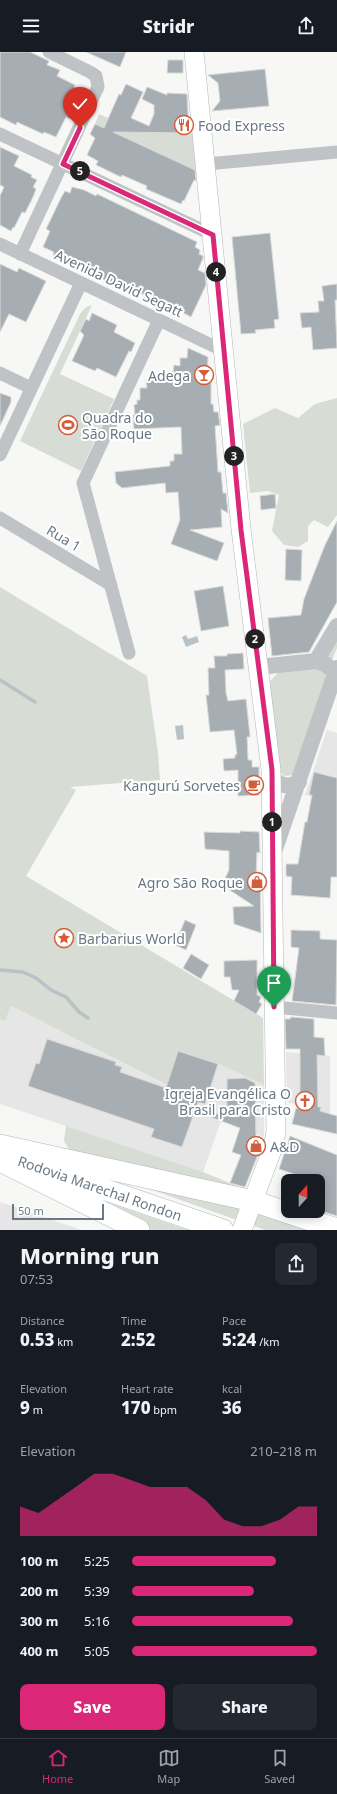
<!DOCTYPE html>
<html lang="en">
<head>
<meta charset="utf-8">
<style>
  body { margin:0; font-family:"Noto Sans",sans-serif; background:#242831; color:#f1f3f6; height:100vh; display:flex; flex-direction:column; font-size:15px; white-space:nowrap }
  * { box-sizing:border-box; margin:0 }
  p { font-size:13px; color:#9ea1a6 }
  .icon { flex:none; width:22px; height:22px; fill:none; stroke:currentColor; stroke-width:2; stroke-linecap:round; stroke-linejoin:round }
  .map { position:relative; height:1178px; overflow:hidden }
  .side { display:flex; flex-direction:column; background:#171b24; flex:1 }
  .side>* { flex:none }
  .needle { width:26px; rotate:21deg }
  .fabs { position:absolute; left:281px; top:1122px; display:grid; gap:8px }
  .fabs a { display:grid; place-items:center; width:44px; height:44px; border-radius:8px; background:#171b24; box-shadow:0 2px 10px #0003; font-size:20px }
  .scale { position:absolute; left:12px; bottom:10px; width:92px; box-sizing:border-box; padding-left:4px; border:2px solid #6a7883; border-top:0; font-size:11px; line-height:14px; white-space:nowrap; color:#6a7883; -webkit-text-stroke:3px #fff; paint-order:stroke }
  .pin { position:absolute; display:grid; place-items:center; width:34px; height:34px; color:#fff; margin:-41px -17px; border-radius:50% 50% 50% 0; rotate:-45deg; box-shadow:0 0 4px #0007 }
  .pin .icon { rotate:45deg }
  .km { position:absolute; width:20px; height:20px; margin:-10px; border-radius:50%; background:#222; color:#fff; font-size:11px; line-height:20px; text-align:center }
  .round { display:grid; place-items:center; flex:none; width:42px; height:42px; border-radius:8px; background:#242831 }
  .overview { display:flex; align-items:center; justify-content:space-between; height:68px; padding:0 20px }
  h1 { font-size:22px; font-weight:800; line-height:30px }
  .stats { display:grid; grid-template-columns:repeat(3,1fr); gap:6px; height:68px; padding:4px 20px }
  .stats div { display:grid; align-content:center }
  .stats b { font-size:17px; font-weight:800 }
  .stats small { font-size:11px; font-weight:400 }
  .stats p { font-size:11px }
  .chart { height:112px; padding:8px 20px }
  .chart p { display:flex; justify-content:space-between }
  .chart svg { width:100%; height:72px; margin-top:4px; fill:#db2777; opacity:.7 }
  .action { display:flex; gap:8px; margin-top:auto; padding:8px 20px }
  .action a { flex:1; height:46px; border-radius:8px; background:#db2777; color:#fff; font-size:16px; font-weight:800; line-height:46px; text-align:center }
  .action a+a { background:#242831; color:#f1f3f6 }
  ul { padding:0 20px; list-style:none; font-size:13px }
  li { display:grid; grid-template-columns:64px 48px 1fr; align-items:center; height:30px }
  li i { height:10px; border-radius:5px; background:#db2777 }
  header { display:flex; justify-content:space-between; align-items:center; height:52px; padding:0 20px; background:#171b24; font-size:18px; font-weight:800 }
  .menu { display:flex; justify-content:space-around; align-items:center; height:56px; border-top:1px solid #363941; background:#171b24; font-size:11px; color:#9ea1a6 }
  .menu a { display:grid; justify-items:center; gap:2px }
  .menu .on { color:#db2777 }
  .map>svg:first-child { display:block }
  .built { fill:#e5e6e5 }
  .green { fill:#d7dcd5 }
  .water { fill:#b8c2c6 }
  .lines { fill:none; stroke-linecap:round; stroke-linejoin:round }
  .stream { stroke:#b8c2c6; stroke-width:3.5 }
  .building { fill:#a7aeb3; stroke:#d9d9d7 }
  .secondary-casing { stroke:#b2b7bb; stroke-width:20 }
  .primary-casing { stroke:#b3b7ba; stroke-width:22 }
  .minor { stroke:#bfc3c6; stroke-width:13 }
  .tertiary { stroke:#bfc3c6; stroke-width:16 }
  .secondary { stroke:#fff; stroke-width:19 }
  .primary { stroke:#fff; stroke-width:21 }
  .route-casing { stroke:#fff; stroke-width:8 }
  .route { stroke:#db2777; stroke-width:5 }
  .labels { text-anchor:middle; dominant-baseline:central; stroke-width:4; stroke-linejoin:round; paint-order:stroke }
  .poi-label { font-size:14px; fill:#6a7883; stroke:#fff; text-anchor:start }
  .street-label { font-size:14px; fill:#6a7883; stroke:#fff }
</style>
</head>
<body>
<header><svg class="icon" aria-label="menu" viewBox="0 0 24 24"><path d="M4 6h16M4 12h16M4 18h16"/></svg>Stridr<svg class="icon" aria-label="share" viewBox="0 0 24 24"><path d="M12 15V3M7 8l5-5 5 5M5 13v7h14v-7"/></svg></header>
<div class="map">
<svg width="337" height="1178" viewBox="0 0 337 1178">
  <rect width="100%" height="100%" fill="#f7f7f5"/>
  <path class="built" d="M327,678L337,681V748L305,743Z
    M11,954L166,1033L178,999L221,1013L264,1033V1085L221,1069L203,1120L0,1052V967L5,969Z
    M286,1000L330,1004V1062L287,1050Z
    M0,1150L76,1176L81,1178H0Z"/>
  <path class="green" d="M99,62L139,80L193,81L197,119L95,72Z
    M92,253L60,322L114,347L81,419L20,389L80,262L85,256Z
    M337,346V463L328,475L314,468L308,474V489L298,495L284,493L272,479L279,443L268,439L250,441L243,372L275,356L298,366L315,352Z
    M0,535L147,624L158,701L160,728L70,735L76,738L26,824L263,966L264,1033L221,1013L179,999L167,1033L11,954L5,969L0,967Z
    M337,582V596L332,608L325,604Z
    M321,616L327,624L292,723L284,724L279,719L269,630L279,620Z
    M66,1074L203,1120L244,1137L71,1100L64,1089Z
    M110,1121L318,1178H265L110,1123Z
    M68,1137L188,1178H148Z"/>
  <path class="water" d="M186,583L188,587L197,584L199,590L186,595L182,585Z
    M183,673L184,687L177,688L175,674Z"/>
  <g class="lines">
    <path class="stream" d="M0,628L35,650
      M0,918L23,920L36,926L51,938L66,945L79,960L88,966"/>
  </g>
  <path class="building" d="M0,0H30L49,9L47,13L60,18L57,24L75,33L74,35L80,38L72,56L75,57L70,67L66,65L56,85L44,80L43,82L17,70L16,73L0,65Z
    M86,0H126L120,15Z
    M168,8H183V21H167Z
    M265,17L269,54L212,59L220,49L218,31L208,23Z
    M126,32L143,40L131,66L149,74L154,62V53L142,47L147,35L167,43V41L187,42L189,81L113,80L195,118L196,129L194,128L184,149L183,148L181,152L146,137L147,134L122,123L121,125L96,113L98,109L87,103L95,86L90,82L95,72L104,76L119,42L121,43Z
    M0,95L19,104L14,114L32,123L31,125L37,128L33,135L36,137L33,145L25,161L22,160L14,176L13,175L11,179L0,173V144L4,135L0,133Z
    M72,135L84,138L96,144L97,142L197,190L195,195L200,198L199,202L203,204V206L198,218L205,221L206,233L191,265L180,259L178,263L165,257L147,248L149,245L129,236L128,239L88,220L53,203L54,200L43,195L50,179L46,177L62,144L65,139L70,141Z
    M270,181L279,267L274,268L275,276L255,278L256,281L241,282L232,185Z
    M0,212L17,220L19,216L46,229L26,270L9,262L0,280Z
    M337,232V248H335L337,296L313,298L311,275L302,276L300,261L319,260L318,249H324L322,234Z
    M92,261L117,273L114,280L135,291L131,300L129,299L116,325L97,316L95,319L72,309L84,283L80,279L86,267L89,269Z
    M188,296L208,305L207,330H211V352H213L214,360H218L220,373L215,374L218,420H221L223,441H226L228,461L221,457L222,475L190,478L224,491L217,509L171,492L180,468L178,440L166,441L165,431L122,436L116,431L115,420L170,414V409H174V402H182L181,375L134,377L133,363H135L134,353L137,352V348H140V336H147L146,328L172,329L174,313L180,314V306H187Z
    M0,341L11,345V350L0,374Z
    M275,442L276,456L261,458L260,444Z
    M337,469V550L309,600L272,604L268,566L301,563L304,547L325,493Z
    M286,497L302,498L301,529L285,528Z
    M223,534L229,574L201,579L194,539Z
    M243,601L244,617L225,618L226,641L228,649L246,647L250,685H247L248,708H252V715H259V743L238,744V718L224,719L223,707L235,706V703L237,702L234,678L210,680L206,643H209L208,616H215L214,604H227V602Z
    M314,720L337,726V825H331L330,846L291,843L292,825L286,824V812H298L305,770H307L312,743H309Z
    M240,779L259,780L260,801L257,800L256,823H260L261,881L234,872L233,855L254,854L222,833L229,818V799L205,797L204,780L240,781Z
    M185,868L196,873L186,898L175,893Z
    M291,878L320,879V887L337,888L336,953L292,949L299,896L291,895Z
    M191,902L209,913L201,927L183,916Z
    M257,908V943L261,945L259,950L262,952L256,962L234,949L239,938H232L230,925H224V909Z
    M291,965L314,967V985L324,986L325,1004L317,1003L318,1055H321L320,1059L337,1064V1082L292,1072L296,1056L300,1057V997H286L285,967H290Z
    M47,987L116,1010L115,1013L122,1015L120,1020L166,1036L178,999L218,1012L205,1052L198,1050L182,1095L151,1085L154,1077L28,1034L36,1011L39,1012Z
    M245,1026L255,1031L256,1087L263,1090L245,1135L230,1131L241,1103L232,1100L240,1076L208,1064L209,1061L227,1063V1027Z
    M290,1084L337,1103V1164L318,1158V1129H292L294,1122L279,1117Z"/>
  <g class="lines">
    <defs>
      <path id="secondary" d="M194,0L241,477L271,718L276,1080L273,1095L242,1178"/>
      <path id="primary" d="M0,1093L253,1149L337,1177
        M0,1109L139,1178
        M27,1111L223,1178"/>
    </defs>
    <use href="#secondary" class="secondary-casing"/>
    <use href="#primary" class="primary-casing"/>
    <path class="minor" d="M0,82L213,183
      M206,112L337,100
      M0,192L224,299
      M20,202L98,35L96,24L90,20L49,0
      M0,321L31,336
      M0,403L81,231
      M0,466L111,533
      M129,601L83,431L159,268
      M274,955L337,961"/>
    <path class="tertiary" d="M316,609L337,574
      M259,615L316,609L325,612L336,621
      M272,725C279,734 289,736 299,730
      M274,800L337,616"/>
    <use href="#secondary" class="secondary"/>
    <use href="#primary" class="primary"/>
  </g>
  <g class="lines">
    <defs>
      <path id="route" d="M80,76L63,112L213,183L241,478L272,718L274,955"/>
    </defs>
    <use href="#route" class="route-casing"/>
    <use href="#route" class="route"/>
  </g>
  <defs>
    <symbol id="restaurant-ring" viewBox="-11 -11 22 22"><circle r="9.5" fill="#fff" stroke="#d25d3b" stroke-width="1.5"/><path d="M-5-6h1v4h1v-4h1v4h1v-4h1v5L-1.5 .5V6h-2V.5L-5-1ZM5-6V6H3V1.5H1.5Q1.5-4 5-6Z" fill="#d25d3b"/></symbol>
    <symbol id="bar-ring" viewBox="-11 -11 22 22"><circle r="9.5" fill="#fff" stroke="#d25d3b" stroke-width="1.5"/><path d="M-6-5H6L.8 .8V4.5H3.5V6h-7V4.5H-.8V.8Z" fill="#d25d3b"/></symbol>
    <symbol id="stadium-ring" viewBox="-11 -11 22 22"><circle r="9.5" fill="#fff" stroke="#d25d3b" stroke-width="1.5"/><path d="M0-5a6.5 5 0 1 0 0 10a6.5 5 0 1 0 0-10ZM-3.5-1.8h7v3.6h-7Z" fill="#d25d3b"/></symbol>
    <symbol id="cafe-ring" viewBox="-11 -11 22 22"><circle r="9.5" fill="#fff" stroke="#d25d3b" stroke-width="1.5"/><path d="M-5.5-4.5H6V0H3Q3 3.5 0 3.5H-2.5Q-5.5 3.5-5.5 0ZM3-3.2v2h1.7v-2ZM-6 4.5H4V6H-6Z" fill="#d25d3b"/></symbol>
    <symbol id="shop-ring" viewBox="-11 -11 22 22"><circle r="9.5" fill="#fff" stroke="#d25d3b" stroke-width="1.5"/><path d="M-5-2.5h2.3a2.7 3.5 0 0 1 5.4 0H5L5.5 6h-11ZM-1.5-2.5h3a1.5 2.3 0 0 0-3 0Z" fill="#d25d3b"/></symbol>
    <symbol id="sight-ring" viewBox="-11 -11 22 22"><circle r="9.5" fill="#fff" stroke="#d25d3b" stroke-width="1.5"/><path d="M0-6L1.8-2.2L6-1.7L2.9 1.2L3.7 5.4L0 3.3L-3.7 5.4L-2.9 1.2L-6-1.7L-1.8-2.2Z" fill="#d25d3b"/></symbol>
    <symbol id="church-ring" viewBox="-11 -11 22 22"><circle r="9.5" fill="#fff" stroke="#d25d3b" stroke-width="1.5"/><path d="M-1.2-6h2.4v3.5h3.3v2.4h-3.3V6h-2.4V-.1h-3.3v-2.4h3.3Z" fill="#d25d3b"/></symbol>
  </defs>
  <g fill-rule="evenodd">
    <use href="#restaurant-ring" x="173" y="62" width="22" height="22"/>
    <use href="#bar-ring" x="193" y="312" width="22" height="22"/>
    <use href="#stadium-ring" x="57" y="362" width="22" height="22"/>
    <use href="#cafe-ring" x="243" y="722" width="22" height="22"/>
    <use href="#shop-ring" x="246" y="819" width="22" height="22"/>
    <use href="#sight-ring" x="53" y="875" width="22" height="22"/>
    <use href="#church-ring" x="294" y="1038" width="22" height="22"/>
    <use href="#shop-ring" x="245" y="1083" width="22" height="22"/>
  </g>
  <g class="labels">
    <g class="poi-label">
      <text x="198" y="73">Food Express</text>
      <text x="190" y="323" text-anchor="end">Adega</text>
      <text x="82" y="365">Quadra do<tspan x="82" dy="16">São Roque</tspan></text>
      <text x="240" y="733" text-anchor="end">Kangurú Sorvetes</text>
      <text x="243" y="830" text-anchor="end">Agro São Roque</text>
      <text x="78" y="886">Barbarius World</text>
      <text x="291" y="1041" text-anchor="end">Igreja Evangélica O<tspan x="291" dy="16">Brasil para Cristo</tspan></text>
      <text x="270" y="1094">A&amp;D</text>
    </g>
    <g class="street-label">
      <text transform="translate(119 231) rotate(25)">Avenida David Segatt</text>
      <text transform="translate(64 486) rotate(31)">Rua 1</text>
      <text transform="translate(100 1136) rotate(19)">Rodovia Marechal Rondon</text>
    </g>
  </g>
</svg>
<div class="fabs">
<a><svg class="needle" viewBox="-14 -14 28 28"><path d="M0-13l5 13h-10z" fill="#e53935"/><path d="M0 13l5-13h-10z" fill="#9ea1a6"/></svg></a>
</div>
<div class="scale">50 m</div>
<div class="pin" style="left:274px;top:955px;background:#1e9e55"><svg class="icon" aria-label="arrive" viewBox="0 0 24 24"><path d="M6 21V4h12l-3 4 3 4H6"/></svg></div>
<div class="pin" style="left:80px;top:76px;background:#d93025"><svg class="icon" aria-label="check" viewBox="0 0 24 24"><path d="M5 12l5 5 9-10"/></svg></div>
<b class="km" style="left:272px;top:770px">1</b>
<b class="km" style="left:255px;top:587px">2</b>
<b class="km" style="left:234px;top:404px">3</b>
<b class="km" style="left:216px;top:220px">4</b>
<b class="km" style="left:80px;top:119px">5</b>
</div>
<section class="side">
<div class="overview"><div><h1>Morning run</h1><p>07:53</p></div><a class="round"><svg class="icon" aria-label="share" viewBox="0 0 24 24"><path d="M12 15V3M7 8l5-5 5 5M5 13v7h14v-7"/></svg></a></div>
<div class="stats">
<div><p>Distance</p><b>0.53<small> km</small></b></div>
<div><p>Time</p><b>2:52</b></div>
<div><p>Pace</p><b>5:24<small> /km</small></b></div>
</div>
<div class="stats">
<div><p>Elevation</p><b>9<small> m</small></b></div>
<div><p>Heart rate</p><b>170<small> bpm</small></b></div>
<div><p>kcal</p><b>36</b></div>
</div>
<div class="chart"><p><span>Elevation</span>210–218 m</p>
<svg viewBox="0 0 160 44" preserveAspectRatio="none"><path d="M0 44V26L10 30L20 22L30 14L40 6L50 6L60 10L70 14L80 14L90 14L100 22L110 34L120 38L130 38L140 34L150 26L160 26V44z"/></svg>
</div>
<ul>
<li><b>100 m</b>5:25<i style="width:78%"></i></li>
<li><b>200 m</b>5:39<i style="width:66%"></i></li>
<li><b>300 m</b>5:16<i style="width:87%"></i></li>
<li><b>400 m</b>5:05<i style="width:100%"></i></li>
</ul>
<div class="action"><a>Save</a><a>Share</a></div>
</section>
<nav class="menu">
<a class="on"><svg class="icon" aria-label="home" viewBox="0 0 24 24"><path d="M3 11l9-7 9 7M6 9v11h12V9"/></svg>Home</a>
<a><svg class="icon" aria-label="map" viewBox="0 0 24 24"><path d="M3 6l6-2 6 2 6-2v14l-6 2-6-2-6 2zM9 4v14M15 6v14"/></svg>Map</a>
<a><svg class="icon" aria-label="saved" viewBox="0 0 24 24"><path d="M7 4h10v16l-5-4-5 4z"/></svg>Saved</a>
</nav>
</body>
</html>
